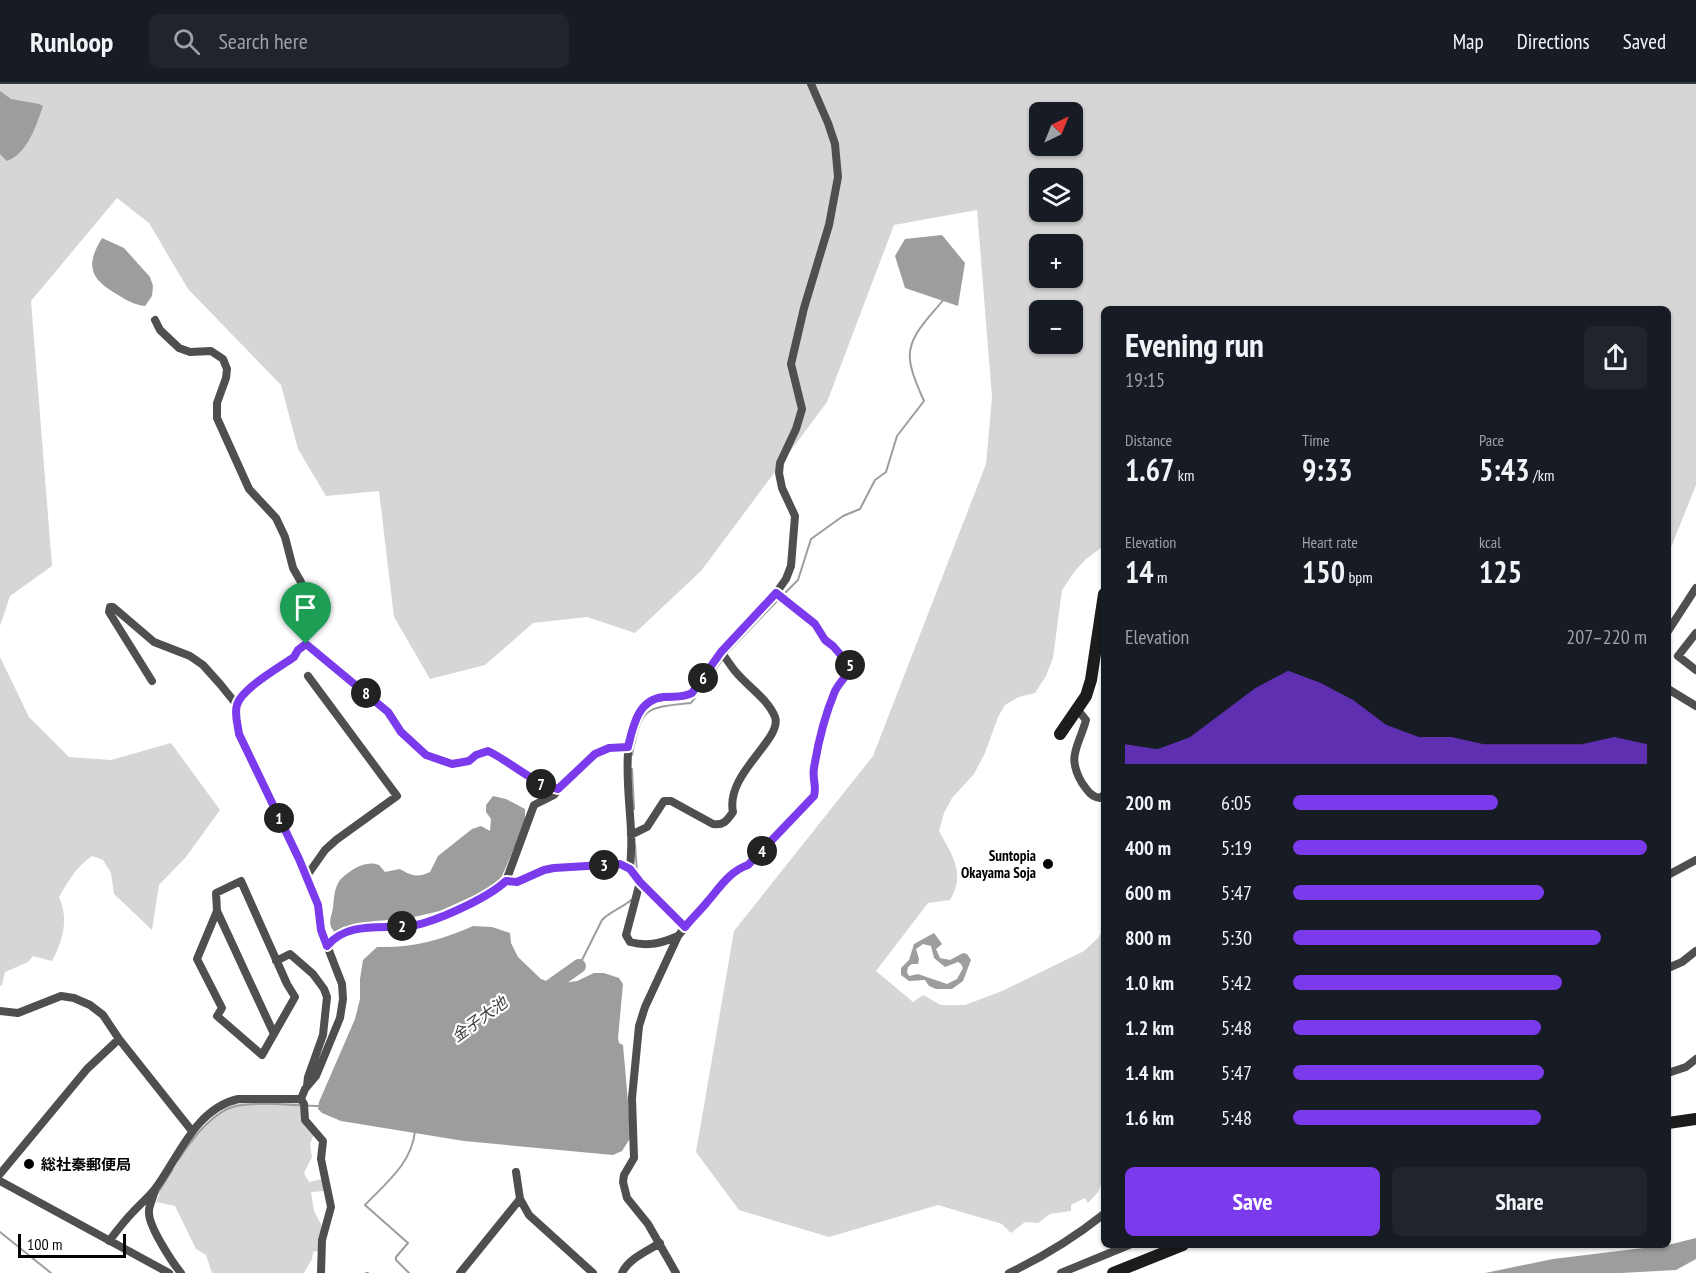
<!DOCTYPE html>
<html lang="en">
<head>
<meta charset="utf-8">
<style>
  body { margin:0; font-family:"PT Sans Narrow","Noto Sans JP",sans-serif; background:#20242c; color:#f1f3f6; height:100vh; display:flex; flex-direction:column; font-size:22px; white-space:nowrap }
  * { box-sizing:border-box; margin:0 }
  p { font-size:20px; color:#9ea1a6 }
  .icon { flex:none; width:33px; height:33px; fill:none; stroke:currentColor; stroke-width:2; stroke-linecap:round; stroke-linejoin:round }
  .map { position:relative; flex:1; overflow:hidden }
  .panel { position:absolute; left:1101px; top:222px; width:570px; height:942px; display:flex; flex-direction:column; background:#171b24; border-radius:9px; box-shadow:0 2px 4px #0004 }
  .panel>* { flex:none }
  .needle { width:39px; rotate:43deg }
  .fabs { position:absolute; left:1029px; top:18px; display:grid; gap:12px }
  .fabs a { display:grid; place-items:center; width:54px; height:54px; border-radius:9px; background:#171b24; box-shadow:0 2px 4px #0004; font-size:30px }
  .scale { position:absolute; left:18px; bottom:15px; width:108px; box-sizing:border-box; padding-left:6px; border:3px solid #000; border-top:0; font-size:16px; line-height:21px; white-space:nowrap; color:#000; -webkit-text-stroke:4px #fff; paint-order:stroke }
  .pin { position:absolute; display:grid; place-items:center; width:51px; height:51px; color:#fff; margin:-62px -26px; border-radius:50% 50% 50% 0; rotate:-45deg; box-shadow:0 0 6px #0007 }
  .pin .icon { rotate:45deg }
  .km { position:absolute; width:30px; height:30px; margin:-15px; border-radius:50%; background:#222; color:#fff; font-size:16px; line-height:30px; text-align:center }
  .round { display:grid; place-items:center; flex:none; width:63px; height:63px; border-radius:9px; background:#20242c }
  .summary { display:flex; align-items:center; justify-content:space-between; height:102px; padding:0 24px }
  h1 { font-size:33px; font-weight:800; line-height:45px }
  .metrics { display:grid; grid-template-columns:repeat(3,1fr); gap:9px; height:102px; padding:6px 24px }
  .metrics div { display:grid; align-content:center }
  .metrics b { font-size:30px; font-weight:800 }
  .metrics small { font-size:16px; font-weight:400 }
  .metrics p { font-size:16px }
  .chart { height:168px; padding:12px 24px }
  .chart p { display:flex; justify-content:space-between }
  .chart svg { width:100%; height:108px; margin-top:6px; fill:#7c3aed; opacity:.7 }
  .action { display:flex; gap:12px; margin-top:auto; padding:12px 24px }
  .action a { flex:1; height:69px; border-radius:9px; background:#7c3aed; color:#fff; font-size:24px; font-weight:800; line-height:69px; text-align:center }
  .action a+a { background:#20242c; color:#f1f3f6 }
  ul { padding:0 24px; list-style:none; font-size:20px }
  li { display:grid; grid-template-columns:96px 72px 1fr; align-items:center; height:45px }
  li i { height:15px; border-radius:8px; background:#7c3aed }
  header { display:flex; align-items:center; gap:36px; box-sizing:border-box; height:84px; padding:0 30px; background:#171b24; border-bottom:2px solid #363941 }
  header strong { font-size:28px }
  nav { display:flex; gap:33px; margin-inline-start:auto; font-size:21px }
  .search { width:420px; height:54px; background:#20242c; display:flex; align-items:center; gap:15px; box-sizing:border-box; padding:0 21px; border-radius:9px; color:#9ea1a6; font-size:22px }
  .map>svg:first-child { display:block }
  .green { fill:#d6d6d6; fill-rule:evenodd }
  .water { fill:#9d9d9d; fill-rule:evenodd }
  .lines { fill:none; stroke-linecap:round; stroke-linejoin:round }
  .stream { stroke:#9d9d9d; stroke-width:2 }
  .river { stroke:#9d9d9d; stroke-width:14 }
  .street { stroke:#4f4f4f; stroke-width:8 }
  .secondary { stroke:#1c1c1c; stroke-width:12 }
  .route-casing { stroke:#fff; stroke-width:12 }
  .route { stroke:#7c3aed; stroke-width:8 }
  .poi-dot { fill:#000; stroke:#fff; stroke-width:2 }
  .labels { text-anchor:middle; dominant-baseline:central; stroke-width:4.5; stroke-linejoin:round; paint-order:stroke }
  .poi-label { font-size:15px; font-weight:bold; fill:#000; stroke:#fff; text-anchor:end }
  .water-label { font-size:16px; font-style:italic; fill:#3e3e3e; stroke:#fff }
</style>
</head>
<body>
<header>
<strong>Runloop</strong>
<div class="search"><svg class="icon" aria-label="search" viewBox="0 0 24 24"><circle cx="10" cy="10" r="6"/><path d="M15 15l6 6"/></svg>Search here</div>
<nav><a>Map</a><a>Directions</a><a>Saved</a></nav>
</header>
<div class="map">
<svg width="1696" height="1189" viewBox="0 0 1696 1189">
  <rect width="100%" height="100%" fill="#fff"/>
  <path class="green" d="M0,0H1696V401L1668,471V225H1104V458L1101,464L1086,475L1075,487L1062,506L1053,574L1046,592L1035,609L1019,613L1005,621L998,633L985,669L974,690L952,714L944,729L939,747C952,771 966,789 950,816L928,819L876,887L913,918L923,911L941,921H965L1002,907L1084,867L1099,853L1104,842V1092L1098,1108L1088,1119L1085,1114L1071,1121V1127L1050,1130L1038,1139L1025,1138L1011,1149L1002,1140L938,1121L829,1153L739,1126L696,1068L734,847L873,672L986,380L992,313L977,126L894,141L827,318L701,487L635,549L587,533L533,539L485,581L430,595L394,533L379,407L326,412L298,365L281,301L188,205L149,139L117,114L31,217L52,482L10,512L0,542ZM1040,28H1072V62H1040ZM1040,94H1072V128H1040ZM1040,160H1072V194H1040ZM1040,226H1072V260H1040Z
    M0,573L29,633L69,673L111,676L171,659L220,726L186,773L159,801L152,846L114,810L111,789L103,776L92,772C77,782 68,797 59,813C69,834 63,857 52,877L33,872L28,878L5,888L2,901L0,902Z
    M236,1019H300L314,1050L310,1060L312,1073L304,1089L309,1098L322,1095L324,1107L311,1108L314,1127L323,1144L318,1167L313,1168L312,1175L304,1189H212L206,1171L196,1165L175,1122L156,1118C173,1078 195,1039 236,1019Z"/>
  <path class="water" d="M0,7L11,15L39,20L43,22C36,42 28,69 7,77L0,70Z
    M942,151L965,179L958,222L905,204L895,172L905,155Z
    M102,154L124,164L150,193L153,202L152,212L145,222C135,221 126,216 118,211C90,195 85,182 102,154Z
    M493,712L506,715L525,725V739L502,792L493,803L440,827L405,835L374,837L337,850C326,841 331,835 333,824C334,815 334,804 340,796C348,787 366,775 379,781C381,783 383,786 385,788L400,785C412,792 417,794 430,788L438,772L472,745L481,742L490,747L491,735L486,728V721Z
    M473,842L492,843L510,849L511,859L518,873L541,895L549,898L564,899L577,897L594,889H604L619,894L623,900L618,954L619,959L623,961L631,1053L622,1067L613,1071L464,1057L341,1037L322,1029L318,1025L319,1018L355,935L360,915V895L363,876L377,863C412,864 442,856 473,842Z
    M934,849L942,860L936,865L940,874L950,876L963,869L967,870L971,876L963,897L952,905H936L929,902L925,896L909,897L901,891V884L909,876L914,860ZM923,860L931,862L934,874L945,883L958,878L961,880L963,884L957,895L947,900L918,890L909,892L907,888L908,883L912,880H918L919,875L916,865Z
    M1696,1154V1175L1676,1186L1621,1189H1485L1553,1175L1668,1161Z"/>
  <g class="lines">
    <path class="stream" d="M782,512L798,496L811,455L843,432L860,425L875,396L886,388L897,352L924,317C919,305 911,290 910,276C907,252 931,232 944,215
      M726,570L778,516
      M632,671C642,623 643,624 691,619L723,575
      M632,685L634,725
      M635,760L637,788
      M579,882L602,836C611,827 622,824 631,816
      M178,1076C192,1056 211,1028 236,1022C259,1017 296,1022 321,1022
      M158,1109L172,1086
      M0,1148L51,1189
      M366,1189H368
      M409,1189L396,1176V1173L408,1159L365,1121C386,1099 412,1079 415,1047"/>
    <path class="river" d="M541,909L579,882"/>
    <path class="street" d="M1668,547L1696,504
      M1696,549L1678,572L1696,586
      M306,560L388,628L401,648L426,671L452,680L469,677L476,671L487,667C513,680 530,698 558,705
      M152,597L109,528L110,523H113L154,558L190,572L203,581L220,600L237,621
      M1668,605L1696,622
      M1077,625L1086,636C1079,662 1066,672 1082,699C1087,706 1091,713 1100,714L1104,711
      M631,751L647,743L664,717H671L713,740C724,742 727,736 733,728C725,690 783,655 775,633C768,615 747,602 735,587C730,581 726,574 721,568
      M630,785C631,772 632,760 631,748C630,711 617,645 648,618C660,608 679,616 692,609L721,568L776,509L786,495L791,482L795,432L782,404L779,389L780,379L796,345L802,325L791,280L804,224L829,141L838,93L835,60L828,39L811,0
      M1668,791L1696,776
      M306,793L325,766L336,756L397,712L308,592
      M241,797L287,900L295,913L262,971L217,932L222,924L197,875L217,827L216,809Z
      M506,797C524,798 537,787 554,784L620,780L630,785L640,798L685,843
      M640,798L626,851L630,858C648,863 662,859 678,852
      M217,827L274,950
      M327,862C351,833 393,848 424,839C447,832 489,813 506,797L534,721L554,711L566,697L595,670L609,664L628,663
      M276,877L290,870L313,890L324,905L327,913L323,951L308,993L307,1002
      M1668,884L1682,878L1696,867
      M0,927L18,929L61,912L74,914L90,921L103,931L119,955L192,1047
      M1668,989L1686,983L1696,975
      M301,1015L304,1020L305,1036L323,1057L321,1075L331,1123L322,1156L321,1189
      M516,1088L520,1115L529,1131L593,1189
      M0,1090L87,985L119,955
      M0,1097L169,1189
      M155,1105C154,1113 148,1122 149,1129C149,1143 172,1178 181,1189
      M109,1157C117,1147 124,1137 133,1128C140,1120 149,1113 155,1105C179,1073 195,1025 238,1015H301L305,1005L316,992L340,934L343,915L342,900L321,846L318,821L299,775L239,650C238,641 234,630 237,621C241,605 280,583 294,573L298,566L306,560L302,523L301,498L293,484L285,453L276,434L249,405L217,334V319L226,294L227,285L223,275L211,267L190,268L179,264L160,246L155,236
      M460,1189L520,1115
      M622,1189C628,1175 647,1167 660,1159
      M676,1189L648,1140L627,1114L623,1098L624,1091L634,1074L632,1014L639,942L645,923L678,852L721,800L740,784L748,781L814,712C817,702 812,695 814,684C818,659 825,631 835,607C839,599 847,591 852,584L833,562L825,556L815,540L776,509
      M1009,1189C1043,1173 1075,1153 1104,1130
      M1061,1189L1129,1161"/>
    <path class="secondary" d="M1060,650L1086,612L1091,596L1104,510
      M1668,1039L1696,1035
      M1113,1189L1183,1161"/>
  </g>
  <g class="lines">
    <defs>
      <path id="route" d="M776,509L815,540L825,556L833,562L852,584C847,591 839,599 835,607C825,631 818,659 814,684C812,695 817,702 814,712L748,781C730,787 720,803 708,817C701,826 692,834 685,843L640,798L630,785L620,780L554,784L544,786L517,798L506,797C489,813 447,832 424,839C393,849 351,833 327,862L321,846L318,821L299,775L239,650C238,641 234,630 237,621C241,605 280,583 294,573L298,566L306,560L388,628L401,648L426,671L452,680L469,677L476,671L488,667C513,679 530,698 558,705L595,670L609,664L628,663C633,642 638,615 664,613C675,612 683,614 692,609L721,568Z"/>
    </defs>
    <use href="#route" class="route-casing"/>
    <use href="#route" class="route"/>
  </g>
  <g class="poi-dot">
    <circle cx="1048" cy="780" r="6"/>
    <circle cx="29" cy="1080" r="6"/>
  </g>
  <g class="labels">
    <g class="poi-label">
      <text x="1036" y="771">Suntopia<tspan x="1036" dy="17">Okayama Soja</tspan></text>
      <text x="41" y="1080" text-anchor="start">総社秦郵便局</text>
    </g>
    <g class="water-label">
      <text transform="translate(479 935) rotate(-36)">金子大池</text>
    </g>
  </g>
</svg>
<div class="fabs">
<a><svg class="needle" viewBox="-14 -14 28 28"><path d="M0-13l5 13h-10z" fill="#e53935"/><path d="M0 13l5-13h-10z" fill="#9ea1a6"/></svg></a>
<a><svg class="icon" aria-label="layers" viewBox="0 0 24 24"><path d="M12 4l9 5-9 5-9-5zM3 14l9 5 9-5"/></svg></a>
<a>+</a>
<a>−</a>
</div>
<div class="scale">100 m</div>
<div class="pin" style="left:306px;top:560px;background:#1e9e55"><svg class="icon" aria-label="arrive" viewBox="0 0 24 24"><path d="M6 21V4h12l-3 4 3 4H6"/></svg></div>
<b class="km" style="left:279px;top:734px">1</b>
<b class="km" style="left:402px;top:842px">2</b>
<b class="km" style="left:604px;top:781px">3</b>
<b class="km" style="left:762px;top:767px">4</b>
<b class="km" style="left:850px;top:581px">5</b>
<b class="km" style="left:703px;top:594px">6</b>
<b class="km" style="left:541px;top:700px">7</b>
<b class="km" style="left:366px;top:609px">8</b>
<section class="panel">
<div class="summary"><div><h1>Evening run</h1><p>19:15</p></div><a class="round"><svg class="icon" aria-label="share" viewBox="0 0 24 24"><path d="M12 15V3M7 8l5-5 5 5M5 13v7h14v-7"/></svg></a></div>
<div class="metrics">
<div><p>Distance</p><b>1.67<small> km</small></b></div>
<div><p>Time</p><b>9:33</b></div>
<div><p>Pace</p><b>5:43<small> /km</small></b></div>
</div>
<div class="metrics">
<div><p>Elevation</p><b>14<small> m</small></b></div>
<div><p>Heart rate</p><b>150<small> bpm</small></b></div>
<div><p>kcal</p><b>125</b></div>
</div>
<div class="chart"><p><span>Elevation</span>207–220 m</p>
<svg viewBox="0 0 160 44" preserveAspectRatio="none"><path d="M0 44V36L10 38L20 33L30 23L40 13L50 6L60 11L70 18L80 28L90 33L100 33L110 36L120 36L130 36L140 36L150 33L160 36V44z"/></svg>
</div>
<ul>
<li><b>200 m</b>6:05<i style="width:58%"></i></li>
<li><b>400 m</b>5:19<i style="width:100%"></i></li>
<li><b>600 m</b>5:47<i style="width:71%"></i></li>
<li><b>800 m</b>5:30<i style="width:87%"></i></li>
<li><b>1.0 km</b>5:42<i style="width:76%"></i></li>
<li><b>1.2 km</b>5:48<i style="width:70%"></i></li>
<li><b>1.4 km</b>5:47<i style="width:71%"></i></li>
<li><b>1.6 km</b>5:48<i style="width:70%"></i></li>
</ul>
<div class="action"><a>Save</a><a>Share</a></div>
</section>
</div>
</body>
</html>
